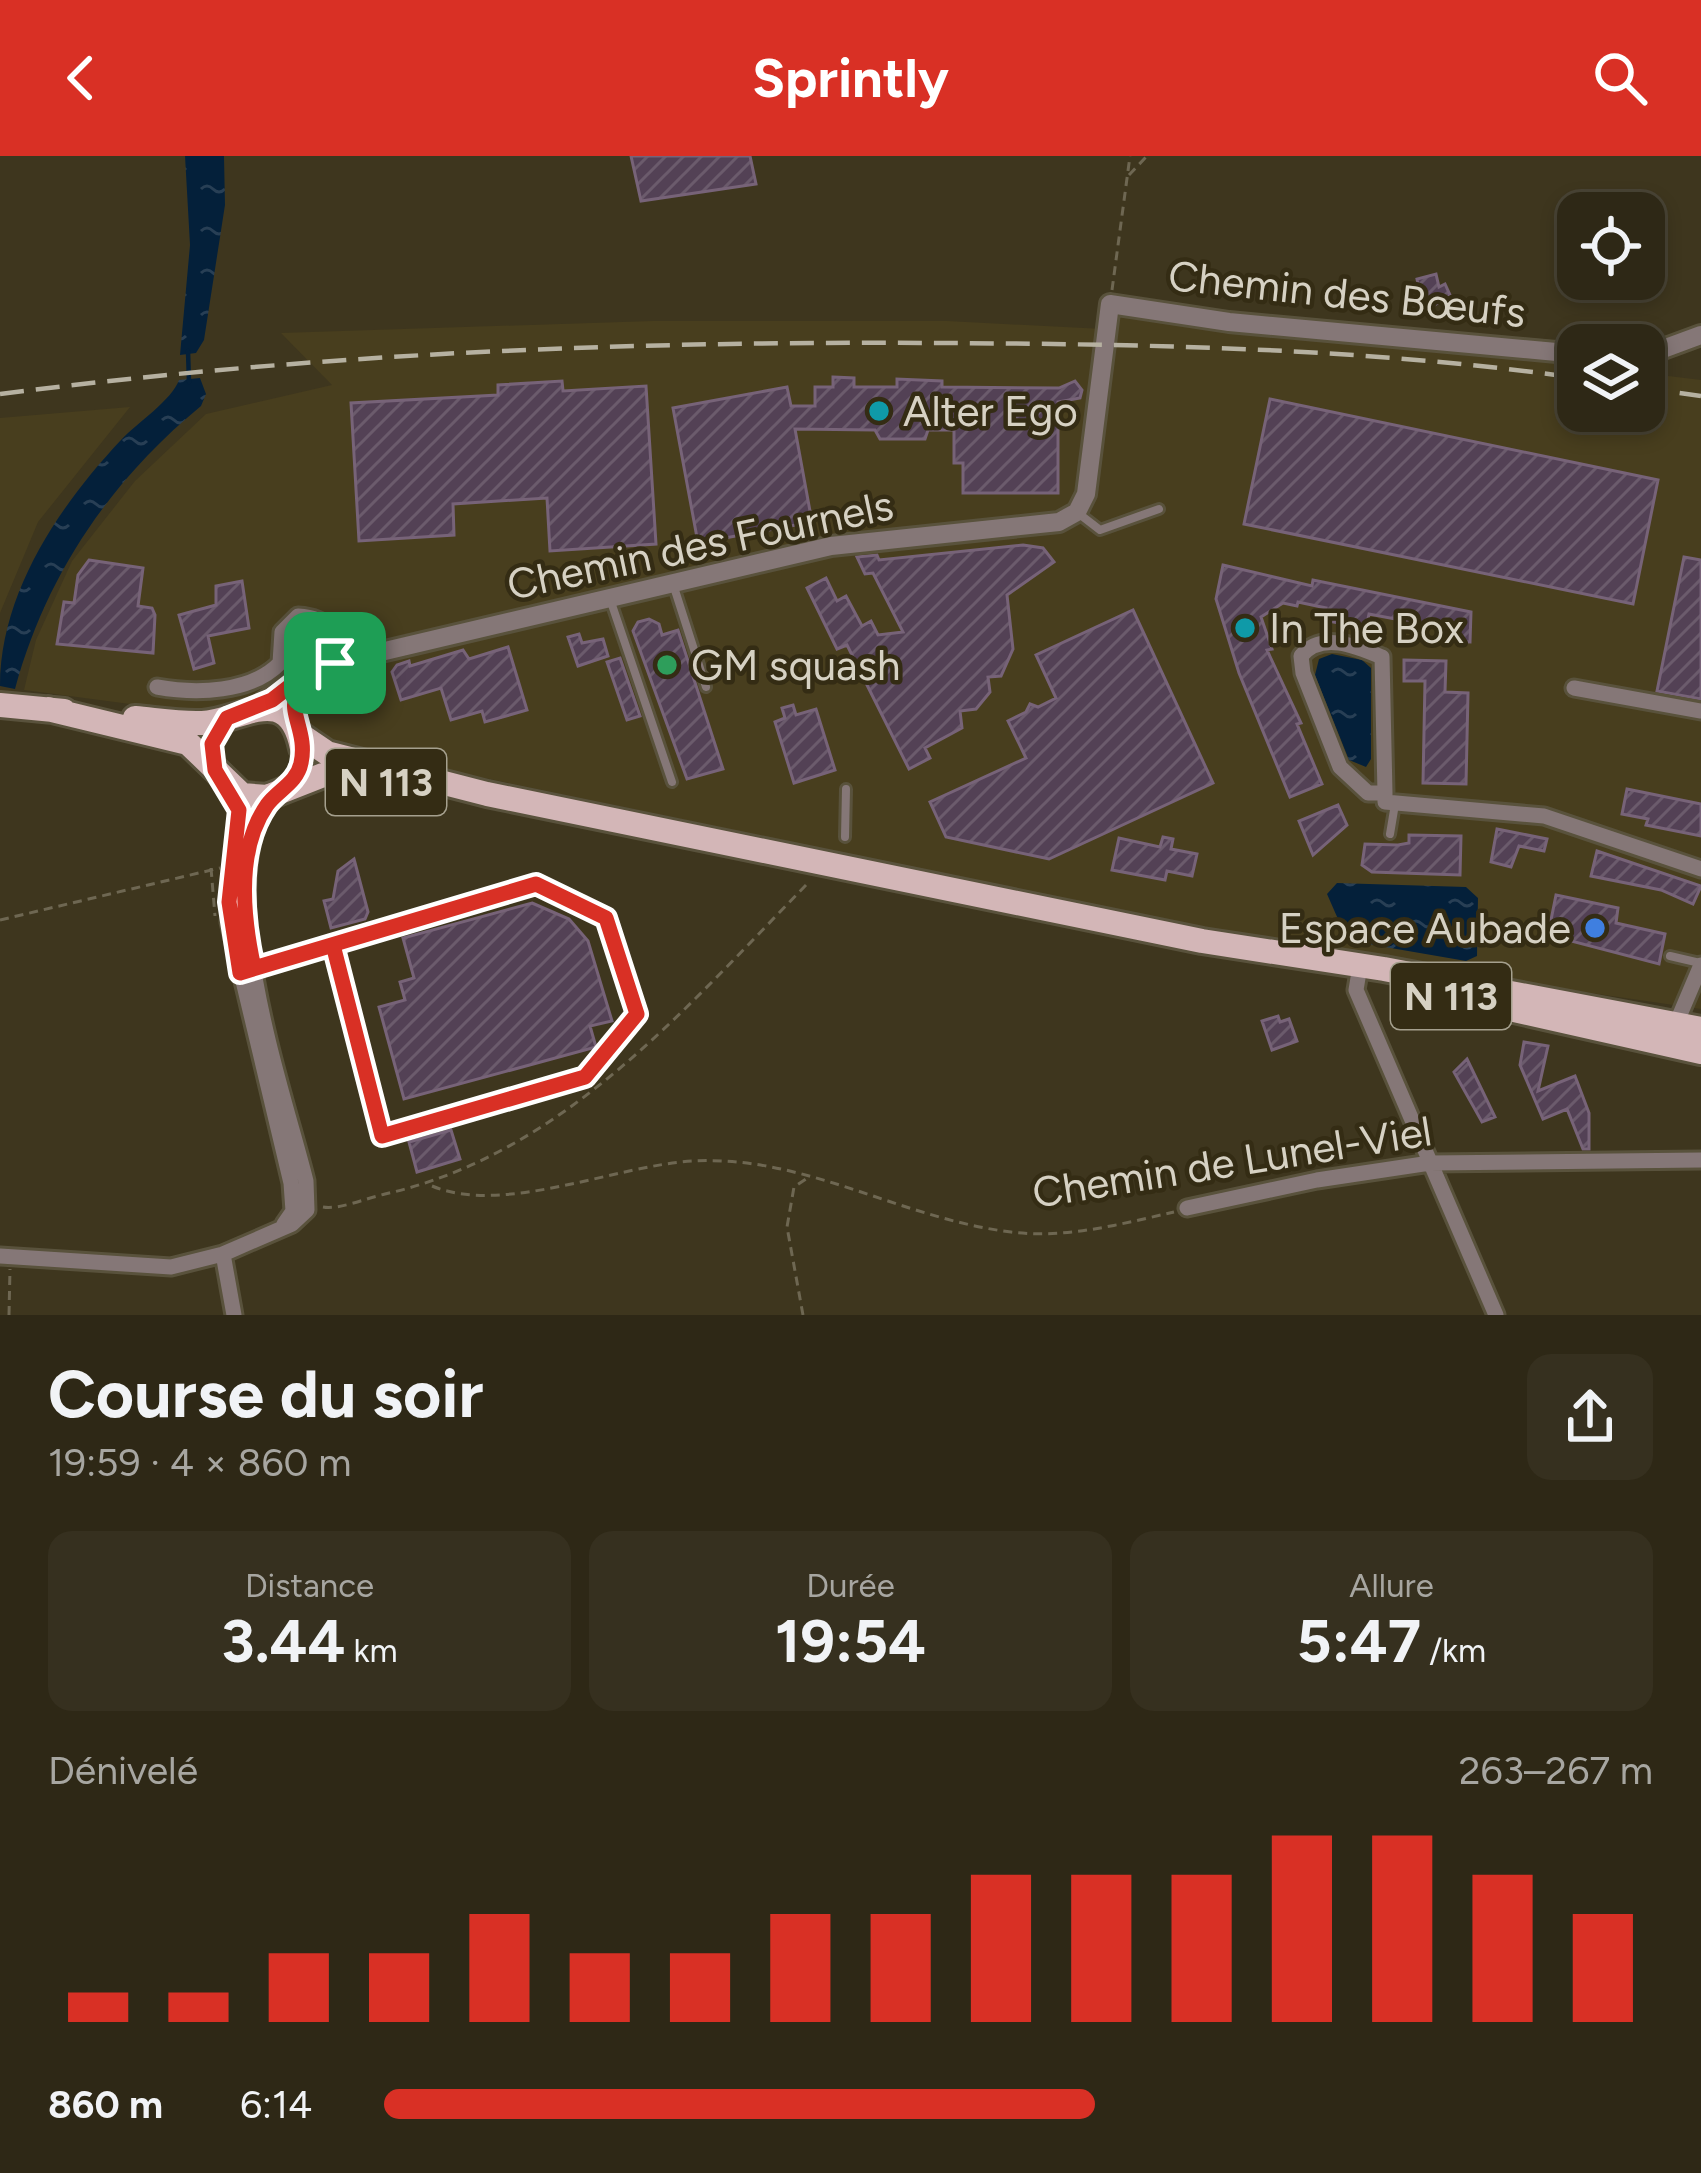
<!DOCTYPE html>
<html lang="fr">
<head>
<meta charset="utf-8">
<style>
  body { margin:0; font-family:Figtree,sans-serif; background:#36301f; color:#f1f3f6; height:100vh; display:flex; flex-direction:column; font-size:45px; white-space:nowrap }
  * { box-sizing:border-box; margin:0 }
  p { font-size:39px; color:#a7a6a1 }
  .icon { flex:none; width:66px; height:66px; fill:none; stroke:currentColor; stroke-width:2; stroke-linecap:round; stroke-linejoin:round }
  .map { position:relative; height:1159px; overflow:hidden }
  .side { display:flex; flex-direction:column; background:#2e2816; flex:1 }
  .side>* { flex:none }
  .tools { position:absolute; left:1557px; top:36px; display:grid; gap:24px }
  .tools a { display:grid; place-items:center; width:108px; height:108px; border-radius:24px; background:#2e2816; box-shadow:0 6px 18px #0003,0 0 0 3px #494435; font-size:60px }
  .pin { position:absolute; display:grid; place-items:center; width:102px; height:102px; color:#fff; margin:-51px; border-radius:24px; box-shadow:0 6px 18px #0006 }
  .round { display:grid; place-items:center; flex:none; width:126px; height:126px; border-radius:24px; background:#36301f }
  .summary { display:flex; align-items:center; justify-content:space-between; height:204px; padding:0 48px }
  h1 { font-size:66px; font-weight:700; line-height:90px }
  .metrics { display:grid; grid-template-columns:repeat(3,1fr); gap:18px; height:204px; padding:12px 48px }
  .metrics div { display:grid; align-content:center; border-radius:24px; background:#36301f; text-align:center }
  .metrics b { font-size:60px; font-weight:700 }
  .metrics small { font-size:33px; font-weight:400 }
  .metrics p { font-size:33px }
  .chart { height:336px; padding:24px 48px }
  .chart p { display:flex; justify-content:space-between }
  .chart svg { width:100%; height:216px; margin-top:12px; stroke:#d93025; stroke-width:6 }
  ul { padding:0 48px; list-style:none; font-size:39px }
  li { display:grid; grid-template-columns:192px 144px 1fr; align-items:center; height:90px }
  li i { height:30px; border-radius:15px; background:#d93025 }
  header { display:flex; justify-content:space-between; align-items:center; height:156px; padding:0 48px; background:#d93025; color:#fff; font-size:54px; font-weight:700 }
  .map>svg:first-child { display:block }
  .built { fill:#483e1e }
  .water { fill:url(#water-ripples) }
  .lines { fill:none; stroke-linecap:round; stroke-linejoin:round }
  .stream { stroke:#04203a; stroke-width:4.5 }
  .building { fill:url(#building-hatch); stroke:#776378; stroke-width:3 }
  .service-casing { stroke:#59523c; stroke-width:14 }
  .minor-casing { stroke:#59523c; stroke-width:21 }
  .tertiary-casing { stroke:#59523c; stroke-width:24 }
  .primary-casing { stroke:#59523c; stroke-width:30 }
  .path { stroke:#6e6752; stroke-width:3; stroke-dasharray:9 6; stroke-linecap:butt }
  .service { stroke:#857777; stroke-width:8 }
  .minor { stroke:#857777; stroke-width:15 }
  .tertiary { stroke:#857777; stroke-width:18 }
  .primary { stroke:#d3b6b7; stroke-width:24 }
  .rail { stroke:#b6b1a1; stroke-width:4.5; stroke-dasharray:24 12; stroke-linecap:butt }
  .route-casing { stroke:#fff; stroke-width:24 }
  .route { stroke:#d93025; stroke-width:15 }
  .culture-dot { fill:#0f9aa8; stroke:#342c14; stroke-width:4.5 }
  .leisure-dot { fill:#2e9e5b; stroke:#342c14; stroke-width:4.5 }
  .shop-dot { fill:#3f7fe0; stroke:#342c14; stroke-width:4.5 }
  .labels { text-anchor:middle; dominant-baseline:central; stroke-width:9; stroke-linejoin:round; paint-order:stroke }
  .shield { fill:#342c14; stroke:#a5a08e; stroke-width:3 }
  .shield-label { font-size:39px; font-weight:bold; fill:#d6d1c3 }
  .street-label { font-size:42px; fill:#d6d1c3; stroke:#342c14 }
  .poi-label { font-size:42px; fill:#d6d1c3; stroke:#342c14; text-anchor:start }
</style>
</head>
<body>
<header><svg class="icon" aria-label="back" viewBox="0 0 24 24"><path d="M15 5l-7 7 7 7"/></svg>Sprintly<svg class="icon" aria-label="search" viewBox="0 0 24 24"><circle cx="10" cy="10" r="6"/><path d="M15 15l6 6"/></svg></header>
<div class="map">
<svg width="1701" height="1159" viewBox="0 0 1701 1159">
  <defs>
    <pattern id="water-ripples" width="26" height="14" patternUnits="userSpaceOnUse" patternTransform="scale(3)"><rect width="26" height="14" fill="#04203a"/><path d="M2 4q2-2 4 0t4 0M15 11q2-2 4 0t4 0" fill="none" stroke="#283f55"/></pattern>
    <pattern id="building-hatch" width="6" height="6" patternUnits="userSpaceOnUse" patternTransform="scale(3)"><rect width="6" height="6" fill="#534155"/><path d="M-1 1l2-2M0 6l6-6M5 7l2-2" fill="none" stroke="#6b5b6c"/></pattern>
  </defs>
  <rect width="100%" height="100%" fill="#3e361e"/>
  <path class="built" d="M1118,158L1578,205V255H1644V207H1650L1652,218L1701,224V853L1338,800L326,589L310,578L301,557L259,538L198,557L24,534L36,484L72,405L135,325L206,258L332,229L281,177L653,165H947L1103,173Z
    M130,251L38,366L0,457V262Z"/>
  <path class="water" d="M185,0H224L225,49L204,184L196,197L180,199L190,89Z
    M200,222L206,238L201,250C110,325 46,419 15,533L0,530C0,437 59,350 121,284C137,267 172,244 179,224Z
    M1332,498L1362,504L1371,512V603L1366,611L1349,604L1315,519L1319,503Z
    M1337,727L1466,731L1478,742L1477,800L1466,805L1356,786L1345,779L1327,738Z"/>
  <g class="lines">
    <path class="stream" d="M188,195L189,226"/>
  </g>
  <path class="building" d="M631,0H750L756,28L641,45Z
    M1436,118L1439,131L1445,128L1450,139L1424,156L1417,123Z
    M833,221L854,222V231H897V223L942,225V231L1059,232L1075,225L1082,234L1080,242L1058,246V337H963V307H954V274H928L925,283H880L875,274L795,273L812,366L698,387L673,252L787,231L791,250H815V231H833Z
    M562,225L563,235L646,230L656,388L550,395L547,342L453,348L454,379L359,385L351,247L498,239V229Z
    M1270,243L1658,324L1633,448L1244,368Z
    M1023,389L1043,392L1054,406L1007,439L1013,493L1001,520L988,521L990,536L976,553L960,555L962,572L925,592L930,602L909,613L847,489L837,493L807,432L826,422L837,445L846,440L862,470L871,465L878,479L903,476L873,417L865,418L857,401L877,399L879,404Z
    M1684,401L1701,404V543L1657,535Z
    M89,404L143,412L138,450L152,452L155,459L153,497L57,488L64,446L74,447L78,419Z
    M1223,409L1312,430L1313,424L1471,456L1470,486L1443,485V472L1369,458L1366,472L1323,464L1326,452L1298,446L1297,450L1283,447L1261,461L1272,493L1267,494L1301,567L1297,568L1322,628L1290,641L1239,517L1216,443Z
    M242,425L249,472L208,480L214,507L194,513L179,459L216,449V430Z
    M1133,454L1213,627L1049,703L946,681L930,646L1026,602L1008,565L1026,556L1030,548L1038,551L1056,542L1036,499Z
    M649,463L659,468L662,479L678,474L723,613L687,623L633,475L638,466Z
    M579,478L582,487L603,483L608,500L578,510L568,481Z
    M508,491L527,554L485,566L482,555L451,564L441,532L401,544L392,516L397,509L409,505L410,510L463,494L469,503Z
    M620,502L640,560L627,564L607,506Z
    M1404,504L1446,505L1445,536L1468,537L1466,628L1423,627L1425,525H1404Z
    M793,549L796,559L816,553L835,614L794,627L775,566L785,562L782,552Z
    M1627,633L1701,648V680L1646,669L1648,663L1622,658Z
    M1338,649L1347,669L1313,699L1299,665Z
    M1497,673L1547,683L1544,695L1519,690L1511,711L1491,706Z
    M1409,679L1461,680L1460,719L1372,716L1362,709L1365,688L1398,689L1409,687Z
    M1163,681L1173,683L1171,693L1197,698L1192,720L1167,715L1165,724L1112,714L1119,682L1160,691Z
    M1597,695L1701,730L1693,748L1661,734L1591,720Z
    M354,703L368,756L365,763L331,772L324,745L333,743L338,715Z
    M1556,739L1618,752L1616,767L1665,778L1659,808L1548,779Z
    M532,747L569,763L588,785L612,865L590,870L596,891L404,943L379,851L405,844L400,826L414,822L403,782Z
    M1278,860L1280,866L1289,863L1297,885L1272,894L1262,865Z
    M1524,886L1548,890L1538,935L1575,920L1589,957V993H1583L1567,953L1543,963L1520,909Z
    M1467,903L1495,961L1482,966L1454,916Z
    M451,974L460,1003L417,1016L409,986Z"/>
  <g class="lines">
    <defs>
      <path id="service" d="M1078,357L1100,374L1159,353
        M673,428L706,531
        M610,443L672,626
        M1390,678L1395,648
        M845,681L846,633
        M1670,800L1700,807
        M253,813L536,728L606,762L637,858L585,921L382,980L333,789"/>
      <path id="minor" d="M157,531C196,538 251,537 280,507L282,476L298,460C330,462 334,476 342,505
        M1574,532L1701,555
        M231,634L240,665L229,766L291,1027L293,1055L284,1068
        M1385,637H1368L1340,611L1303,517L1301,500C1321,475 1356,490 1382,501L1385,637V646L1544,660L1701,713
        M1358,822L1356,834L1496,1159
        M1673,875L1701,809
        M1187,1052L1317,1024L1430,1007L1701,1004
        M223,1098L234,1159
        M0,1100L171,1111L223,1098L292,1068L307,1054L306,1025C284,935 204,713 276,639"/>
      <path id="tertiary" d="M1644,200L1701,179
        M256,551L313,512L831,390L1059,366L1077,356L1086,338L1110,148L1229,166L1578,198"/>
      <path id="primary" d="M0,549L64,555
        M48,553L188,587L242,639L267,641L323,619L391,627
        M135,562C157,564 180,568 202,567C242,565 288,524 302,592
        M299,578L327,597L487,638L1202,785L1384,813L1701,873
        M1456,841L1701,896"/>
    </defs>
    <use href="#service" class="service-casing"/>
    <use href="#minor" class="minor-casing"/>
    <use href="#tertiary" class="tertiary-casing"/>
    <use href="#primary" class="primary-casing"/>
    <path class="path" d="M1129,19L1147,0
      M1112,134L1130,0
      M211,712L215,760
      M0,764L220,712
      M432,1030C503,1060 617,1009 693,1005C806,999 901,1063 1011,1076C1066,1083 1121,1068 1174,1056
      M323,1051C339,1054 367,1042 385,1038C564,998 687,850 810,725
      M9,1159L10,1113
      M803,1159L787,1071L794,1031L809,1021"/>
    <use href="#service" class="service"/>
    <use href="#minor" class="minor"/>
    <use href="#tertiary" class="tertiary"/>
    <use href="#primary" class="primary"/>
    <path class="rail" d="M1644,232L1701,240
      M0,238C311,198 620,185 934,187C1148,188 1366,192 1578,222"/>
  </g>
  <g class="lines">
    <defs>
      <path id="route" d="M335,507L313,512L272,544L227,562L212,588L215,614L239,654L229,746L240,817L333,789L382,980L585,921L637,858L606,762L536,728L254,812C243,762 235,695 267,649C278,634 297,627 301,607C311,562 263,542 335,507"/>
    </defs>
    <use href="#route" class="route-casing"/>
    <use href="#route" class="route"/>
  </g>
  <g class="culture-dot">
    <circle cx="879" cy="255" r="12"/>
    <circle cx="1245" cy="472" r="12"/>
  </g>
  <circle class="leisure-dot" cx="667" cy="509" r="12"/>
  <circle class="shop-dot" cx="1595" cy="772" r="12"/>
  <g class="labels">
    <g class="shield">
      <rect x="326" y="593" width="120" height="66" rx="9"/>
      <rect x="1391" y="807" width="120" height="66" rx="9"/>
    </g>
    <g class="shield-label">
      <text x="386" y="626">N 113</text>
      <text x="1451" y="840">N 113</text>
    </g>
    <g class="street-label">
      <text transform="translate(1347 138) rotate(6)">Chemin des Bœufs</text>
      <text transform="translate(700 389) rotate(-12)">Chemin des Fournels</text>
      <text transform="translate(1232 1006) rotate(-9)">Chemin de Lunel-Viel</text>
    </g>
    <g class="poi-label">
      <text x="903" y="255">Alter Ego</text>
      <text x="1269" y="472">In The Box</text>
      <text x="691" y="509">GM squash</text>
      <text x="1571" y="772" text-anchor="end">Espace Aubade</text>
    </g>
  </g>
</svg>
<div class="tools">
<a><svg class="icon" aria-label="locate" viewBox="0 0 24 24"><circle cx="12" cy="12" r="6"/><path d="M12 2v4M12 18v4M2 12h4M18 12h4"/></svg></a>
<a><svg class="icon" aria-label="layers" viewBox="0 0 24 24"><path d="M12 4l9 5-9 5-9-5zM3 14l9 5 9-5"/></svg></a>
</div>
<div class="pin" style="left:335px;top:507px;background:#1e9e55"><svg class="icon" aria-label="arrive" viewBox="0 0 24 24"><path d="M6 21V4h12l-3 4 3 4H6"/></svg></div>
</div>
<section class="side">
<div class="summary"><div><h1>Course du soir</h1><p>19:59 · 4 × 860 m</p></div><a class="round"><svg class="icon" aria-label="share" viewBox="0 0 24 24"><path d="M12 15V3M7 8l5-5 5 5M5 13v7h14v-7"/></svg></a></div>
<div class="metrics">
<div><p>Distance</p><b>3.44<small> km</small></b></div>
<div><p>Durée</p><b>19:54</b></div>
<div><p>Allure</p><b>5:47<small> /km</small></b></div>
</div>
<div class="chart"><p><span>Dénivelé</span>263–267 m</p>
<svg viewBox="0 0 160 44" preserveAspectRatio="none"><path d="M5 44V38M15 44V38M25 44V30M35 44V30M45 44V22M55 44V30M65 44V30M75 44V22M85 44V22M95 44V14M105 44V14M115 44V14M125 44V6M135 44V6M145 44V14M155 44V22"/></svg>
</div>
<ul>
<li><b>860 m</b>6:14<i style="width:56%"></i></li>
</ul>
</section>
</body>
</html>
